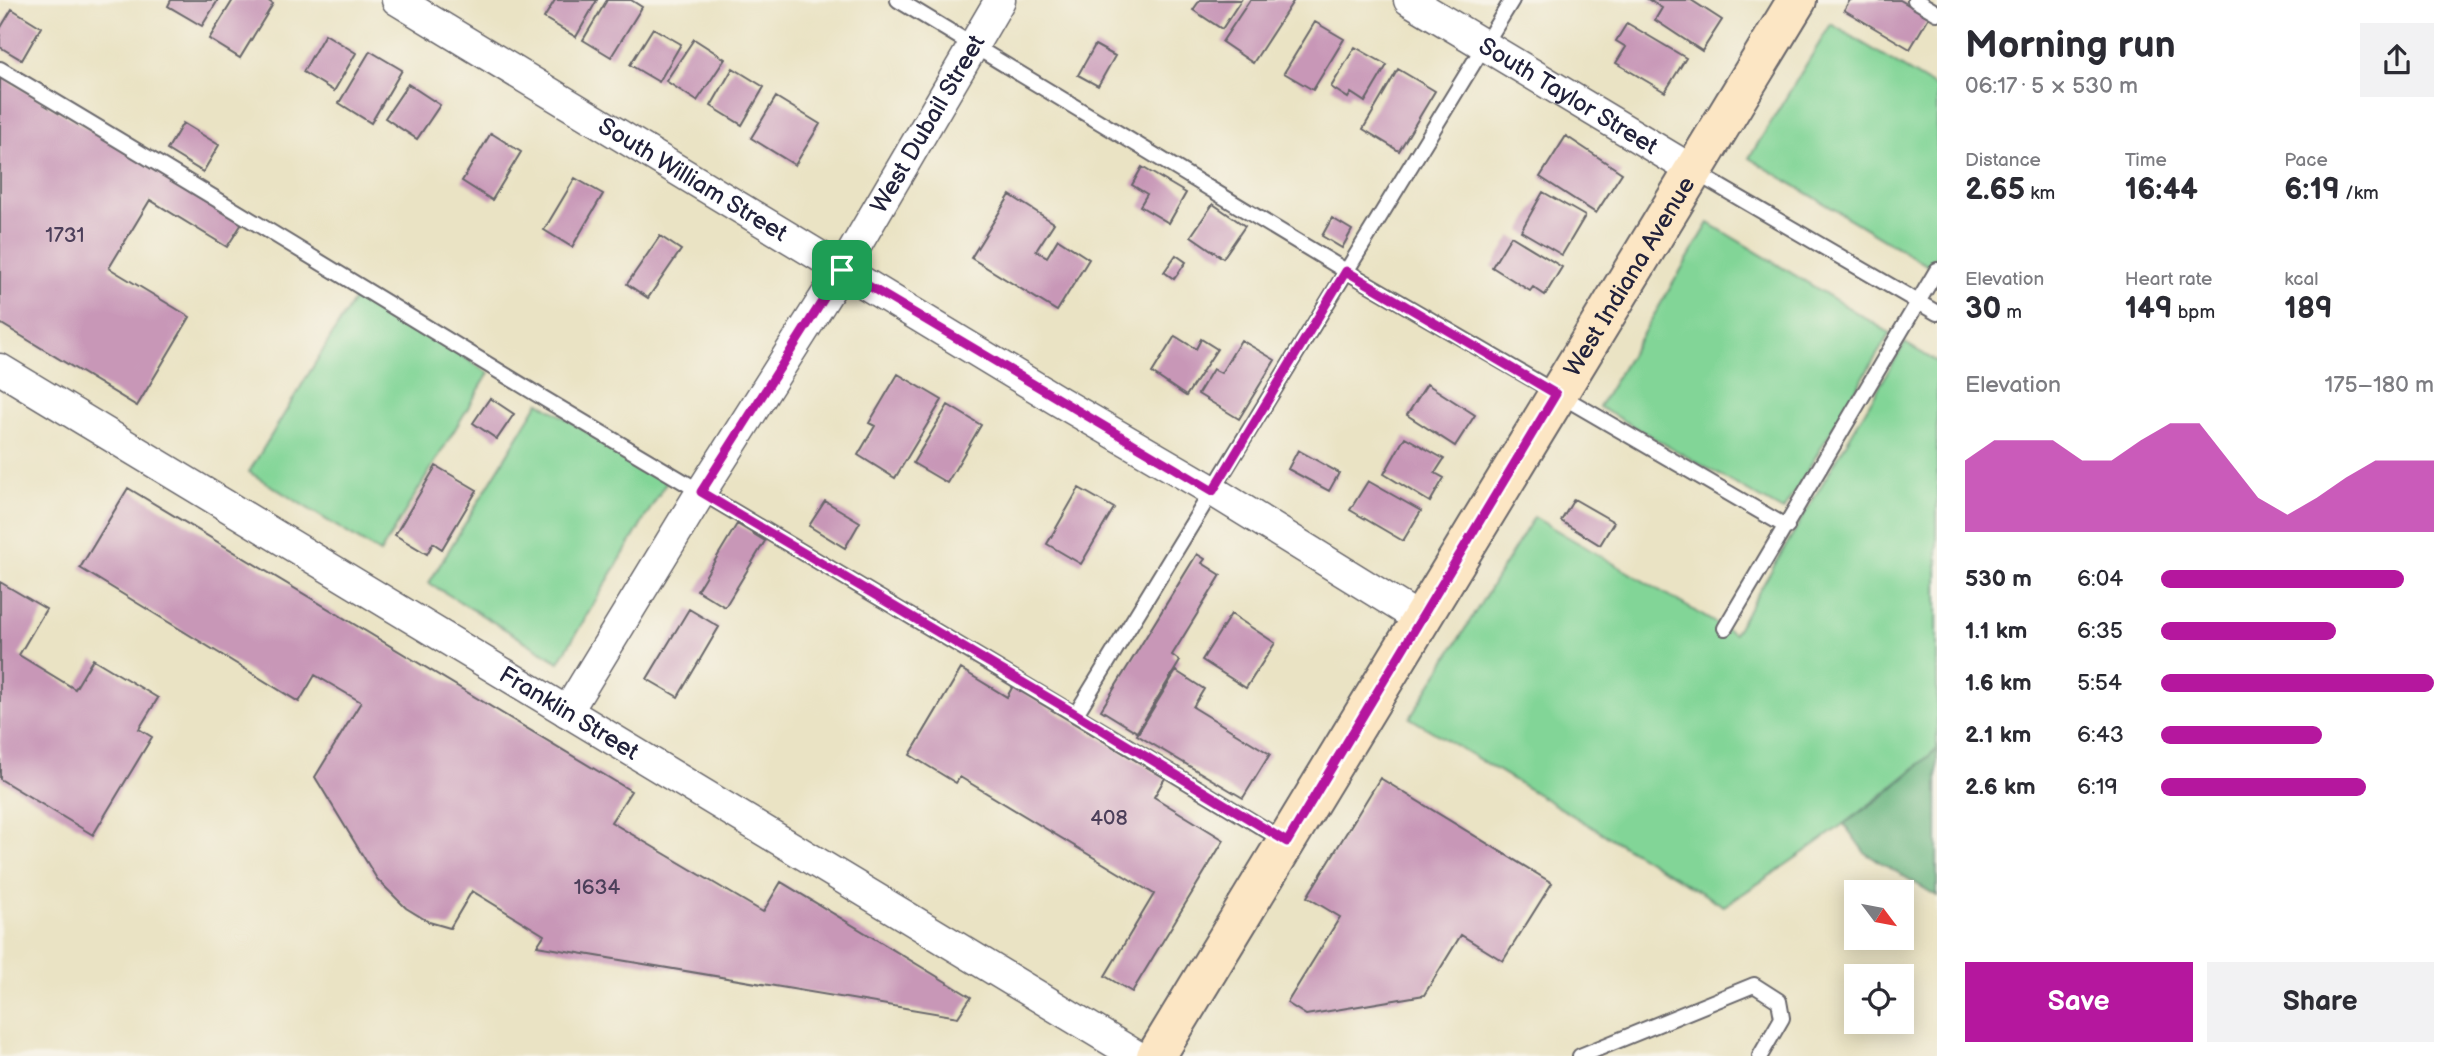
<!DOCTYPE html>
<html lang="en">
<head>
<meta charset="utf-8">
<style>
  body { margin:0; font-family:"Balsamiq Sans",sans-serif; background:#f2f2f3; color:#2b2b33; height:100vh; display:flex; flex-direction:column; font-size:26px; white-space:nowrap }
  * { box-sizing:border-box; margin:0 }
  p { font-size:23px; color:#7c7c81 }
  .icon { flex:none; width:38px; height:38px; fill:none; stroke:currentColor; stroke-width:2; stroke-linecap:round; stroke-linejoin:round }
  .map { position:relative; flex:1; overflow:hidden }
  .sheet { display:flex; flex-direction:column; background:#fff; width:525px }
  .sheet>* { flex:none }
  .needle { width:46px; rotate:122deg }
  .controls { position:absolute; left:1844px; top:880px; display:grid; gap:14px }
  .controls a { display:grid; place-items:center; width:70px; height:70px; border-radius:0px; background:#fff; box-shadow:0 4px 18px #0003; font-size:35px }
  .pin { position:absolute; display:grid; place-items:center; width:60px; height:60px; color:#fff; margin:-30px; border-radius:14px; box-shadow:0 4px 10px #0006 }
  .round { display:grid; place-items:center; flex:none; width:74px; height:74px; border-radius:0px; background:#f2f2f3 }
  .overview { display:flex; align-items:center; justify-content:space-between; height:119px; padding:0 28px }
  h1 { font-size:38px; font-weight:600; line-height:52px }
  .figures { display:grid; grid-template-columns:repeat(3,1fr); gap:10px; height:119px; padding:7px 28px }
  .figures div { display:grid; align-content:center }
  .figures b { font-size:30px; font-weight:600 }
  .figures small { font-size:19px; font-weight:400 }
  .figures p { font-size:19px }
  .chart { height:196px; padding:14px 28px }
  .chart p { display:flex; justify-content:space-between }
  .chart svg { width:100%; height:126px; margin-top:7px; fill:#b5179e; opacity:.7 }
  .action { display:flex; gap:14px; margin-top:auto; padding:14px 28px }
  .action a { flex:1; height:80px; border-radius:0px; background:#b5179e; color:#fff; font-size:28px; font-weight:600; line-height:80px; text-align:center }
  .action a+a { background:#f2f2f3; color:#2b2b33 }
  ul { padding:0 28px; list-style:none; font-size:23px }
  li { display:grid; grid-template-columns:112px 84px 1fr; align-items:center; height:52px }
  li i { height:18px; border-radius:9px; background:#b5179e }
  main { display:flex; flex:1; min-height:0 }
  .map>svg:first-child { display:block }
  .green { fill:#82d597; stroke:#527c69; stroke-width:2 }
  .forest { fill:#69b680; stroke:#466c5e; stroke-width:2 }
  .building { fill:#c897b7 }
  .lines { fill:none; stroke-linecap:round; stroke-linejoin:round }
  .lane-casing { stroke:#68666b; stroke-width:18 }
  .street-casing { stroke:#68666b; stroke-width:33 }
  .secondary-casing { stroke:#68666b; stroke-width:42 }
  .lane { stroke:#fff; stroke-width:14 }
  .street { stroke:#fff; stroke-width:30 }
  .secondary { stroke:#fce6c4; stroke-width:38 }
  .route-casing { stroke:#fff; stroke-width:14 }
  .route { stroke:#b5179e; stroke-width:9 }
  .labels { text-anchor:middle; dominant-baseline:central; stroke-width:6; stroke-linejoin:round; paint-order:stroke }
  .number-label { font-size:21px; fill:#4c3f5a }
  .street-label { font-size:24px; fill:#22223b; stroke:#f7f3e8 }
</style>
</head>
<body>
<main>
<div class="map">
<svg width="1937" height="1056" viewBox="0 0 1937 1056">
  <rect width="100%" height="100%" fill="#f7f3e8"/>
  <filter id="ink" filterUnits="userSpaceOnUse"><feTurbulence type="fractalNoise" baseFrequency=".0143" numOctaves="2"/><feDisplacementMap in="SourceGraphic" scale="14" xChannelSelector="R" yChannelSelector="G"/><feConvolveMatrix kernelMatrix="1 2 1 2 8 2 1 2 1" color-interpolation-filters="sRGB"/></filter>
  <filter id="wash" filterUnits="userSpaceOnUse"><feTurbulence type="fractalNoise" baseFrequency=".00686" numOctaves="4" result="noise"/><feDisplacementMap in="SourceGraphic" scale="28" xChannelSelector="R" yChannelSelector="G"/><feGaussianBlur stdDeviation="1.57" result="paint"/><feColorMatrix in="noise" values="0 0 0 0 0 0 0 0 0 0 0 0 0 0 0 0 0 1.4 0 .05"/><feComposite in="paint" operator="in"/></filter>
  <g filter="url(#wash)">
    <rect width="100%" height="100%" fill="#eae3c4"/>
    <path class="green" d="M1831,24L1937,88V254L1930,267L1749,158Z
      M1709,223L1890,333L1783,511L1599,407Z
      M359,291L489,373L380,553L249,472Z
      M1905,343L1937,362V749C1870,808 1799,857 1724,906L1410,718L1534,517L1734,634Z
      M539,402L667,481L559,662L429,583Z"/>
    <path class="forest" d="M1937,749V896L1865,853L1844,824L1887,793Z"/>
    <g id="blocks">
      <path class="building" d="M171,0H218L202,26L168,6Z
        M233,0H267L273,4L240,58L209,39Z
        M555,0H597L576,37L544,18Z
        M607,0H631L642,7L611,57L583,40Z
        M1200,0H1241L1222,29L1193,10Z
        M1250,0H1294L1253,63L1222,42Z
        M1649,0H1691L1722,20L1702,51L1655,20L1662,8Z
        M1850,0H1900L1929,17L1910,49L1844,10Z
        M12,9L41,27L22,60L0,47V29Z
        M1315,22L1344,39L1313,90L1284,73Z
        M1627,23L1686,58L1665,92L1616,63L1626,47L1616,41Z
        M653,28L681,44L659,82L630,65Z
        M325,34L356,53L334,91L303,72Z
        M694,39L725,59L697,101L666,81Z
        M1095,45L1115,56L1098,86L1078,75Z
        M1355,47L1387,65L1365,102L1351,93L1348,98L1331,87Z
        M370,51L402,70L371,123L339,103Z
        M733,68L764,87L742,125L711,106Z
        M1398,69L1435,91L1399,151L1363,129Z
        M0,76L243,222L227,247L150,200L109,268L190,317L137,406L0,323Z
        M408,84L440,105L417,139L385,118Z
        M776,97L820,124L795,165L751,138Z
        M183,123L219,145L203,172L167,150Z
        M491,133L521,152L492,200L462,181Z
        M1566,136L1622,173L1596,213L1540,177Z
        M1142,167L1186,193L1169,223L1140,206L1147,194L1132,185Z
        M575,178L603,194L572,247L544,230Z
        M1543,192L1585,216L1562,255L1521,231Z
        M1010,195L1054,223L1036,251L1047,257L1058,239L1089,259L1057,311L971,258Z
        M1213,204L1245,226L1223,258L1191,236Z
        M1332,218L1352,230L1342,248L1322,236Z
        M660,236L681,250L648,298L627,284Z
        M1511,236L1562,267L1545,295L1533,287L1530,291L1492,267Z
        M1176,255L1186,262L1174,279L1164,272Z
        M1175,336L1196,349L1201,339L1217,349L1186,396L1152,373Z
        M1241,340L1275,360L1239,419L1198,394L1213,369L1221,373Z
        M898,374L942,400L895,478L858,455L875,426L869,423Z
        M1427,384L1475,415L1455,446L1407,415Z
        M490,398L514,414L497,439L473,423Z
        M948,405L981,425L947,483L913,463Z
        M1405,437L1444,459L1435,473L1444,478L1430,502L1384,474Z
        M1298,450L1339,473L1329,491L1288,469Z
        M436,466L477,490L442,549L433,543L427,554L395,535Z
        M1368,481L1421,511L1403,541L1350,510Z
        M128,488L631,791L611,822L763,912L781,882L971,997L958,1017L537,946L544,935L472,891L450,928L429,922L406,908L377,879L315,777L361,702L315,675L299,702L80,568Z
        M1079,488L1114,508L1081,564L1047,544Z
        M1574,499L1614,522L1600,545L1561,521Z
        M825,501L860,522L845,548L809,526Z
        M737,524L765,541L725,607L697,590Z
        M1197,554L1205,559L1202,563L1221,575L1172,655L1180,661L1137,732L1101,710Z
        M0,582L46,609L19,655L75,689L93,659L158,698L139,729L152,737L93,835L0,779Z
        M689,609L719,627L678,697L647,679Z
        M1231,614L1275,643L1246,688L1202,660Z
        M961,669L1007,697L1013,686L1165,778L1154,797L1224,840L1132,992L1105,976L1154,894L960,777L956,783L910,755Z
        M1176,671L1204,689L1193,707L1270,754L1243,798L1137,735Z
        M1380,778L1552,883L1503,961L1461,935L1424,995L1306,1015L1287,1003L1340,917L1307,897Z"/>
    </g>
  </g>
  <g filter="url(#ink)">
    <use href="#blocks" fill-opacity="0" stroke="#68666b" stroke-width="2"/>
    <g class="lines">
      <defs>
        <path id="lane" d="M898,0L1346,271L1787,527
          M1915,0L1937,13
          M0,69C184,178 365,290 548,401C794,548 1041,692 1286,842
          M1693,171L1937,313
          M1725,628L1937,270
          M1076,714L1512,0
          M1580,1056L1754,985L1779,1001L1782,1018L1760,1056"/>
        <g id="street">
          <path id="s1" d="M397,0L1057,400L1213,491L1420,619"/>
          <path id="s2" d="M1409,0L1692,170"/>
          <path id="s3" d="M0,369L1137,1056"/>
          <path id="s4" d="M567,712L701,492L842,270L1000,0"/>
        </g>
        <g id="secondary">
          <path id="s5" d="M1156,1056L1797,0"/>
        </g>
      </defs>
      <use href="#lane" class="lane-casing"/>
      <use href="#street" class="street-casing"/>
      <use href="#secondary" class="secondary-casing"/>
      <use href="#lane" class="lane"/>
      <use href="#street" class="street"/>
      <use href="#secondary" class="secondary"/>
    </g>
  </g>
  <g class="lines" filter="url(#ink)">
    <defs>
      <path id="route" d="M842,270L1213,491L1346,271L1556,394L1287,842L1076,714L701,492Z"/>
    </defs>
    <use href="#route" class="route-casing"/>
    <use href="#route" class="route"/>
  </g>
  <g class="labels">
    <g class="number-label">
      <text x="65" y="235">1731</text>
      <text x="1109" y="818">408</text>
      <text x="597" y="887">1634</text>
    </g>
    <g class="street-label">
      <text stroke="none"><textPath href="#s2" startOffset="186">South Taylor Street</textPath></text>
      <text stroke="none"><textPath href="#s4" startOffset="690">West Dubail Street</textPath></text>
      <text stroke="none"><textPath href="#s1" startOffset="346">South William Street</textPath></text>
      <text stroke="none"><textPath href="#s5" startOffset="912">West Indiana Avenue</textPath></text>
      <text stroke="none"><textPath href="#s3" startOffset="665">Franklin Street</textPath></text>
    </g>
  </g>
</svg>
<div class="controls">
<a><svg class="needle" viewBox="-14 -14 28 28"><path d="M0-13l5 13h-10z" fill="#e53935"/><path d="M0 13l5-13h-10z" fill="#7c7c81"/></svg></a>
<a><svg class="icon" aria-label="locate" viewBox="0 0 24 24"><circle cx="12" cy="12" r="6"/><path d="M12 2v4M12 18v4M2 12h4M18 12h4"/></svg></a>
</div>
<div class="pin" style="left:842px;top:270px;background:#1e9e55"><svg class="icon" aria-label="arrive" viewBox="0 0 24 24"><path d="M6 21V4h12l-3 4 3 4H6"/></svg></div>
</div>
<section class="sheet">
<div class="overview"><div><h1>Morning run</h1><p>06:17 · 5 × 530 m</p></div><a class="round"><svg class="icon" aria-label="share" viewBox="0 0 24 24"><path d="M12 15V3M7 8l5-5 5 5M5 13v7h14v-7"/></svg></a></div>
<div class="figures">
<div><p>Distance</p><b>2.65<small> km</small></b></div>
<div><p>Time</p><b>16:44</b></div>
<div><p>Pace</p><b>6:19<small> /km</small></b></div>
</div>
<div class="figures">
<div><p>Elevation</p><b>30<small> m</small></b></div>
<div><p>Heart rate</p><b>149<small> bpm</small></b></div>
<div><p>kcal</p><b>189</b></div>
</div>
<div class="chart"><p><span>Elevation</span>175–180 m</p>
<svg viewBox="0 0 160 44" preserveAspectRatio="none"><path d="M0 44V19L10 12L20 12L30 12L40 19L50 19L60 12L70 6L80 6L90 19L100 32L110 38L120 32L130 25L140 19L150 19L160 19V44z"/></svg>
</div>
<ul>
<li><b>530 m</b>6:04<i style="width:89%"></i></li>
<li><b>1.1 km</b>6:35<i style="width:64%"></i></li>
<li><b>1.6 km</b>5:54<i style="width:100%"></i></li>
<li><b>2.1 km</b>6:43<i style="width:59%"></i></li>
<li><b>2.6 km</b>6:19<i style="width:75%"></i></li>
</ul>
<div class="action"><a>Save</a><a>Share</a></div>
</section>
</main>
</body>
</html>
